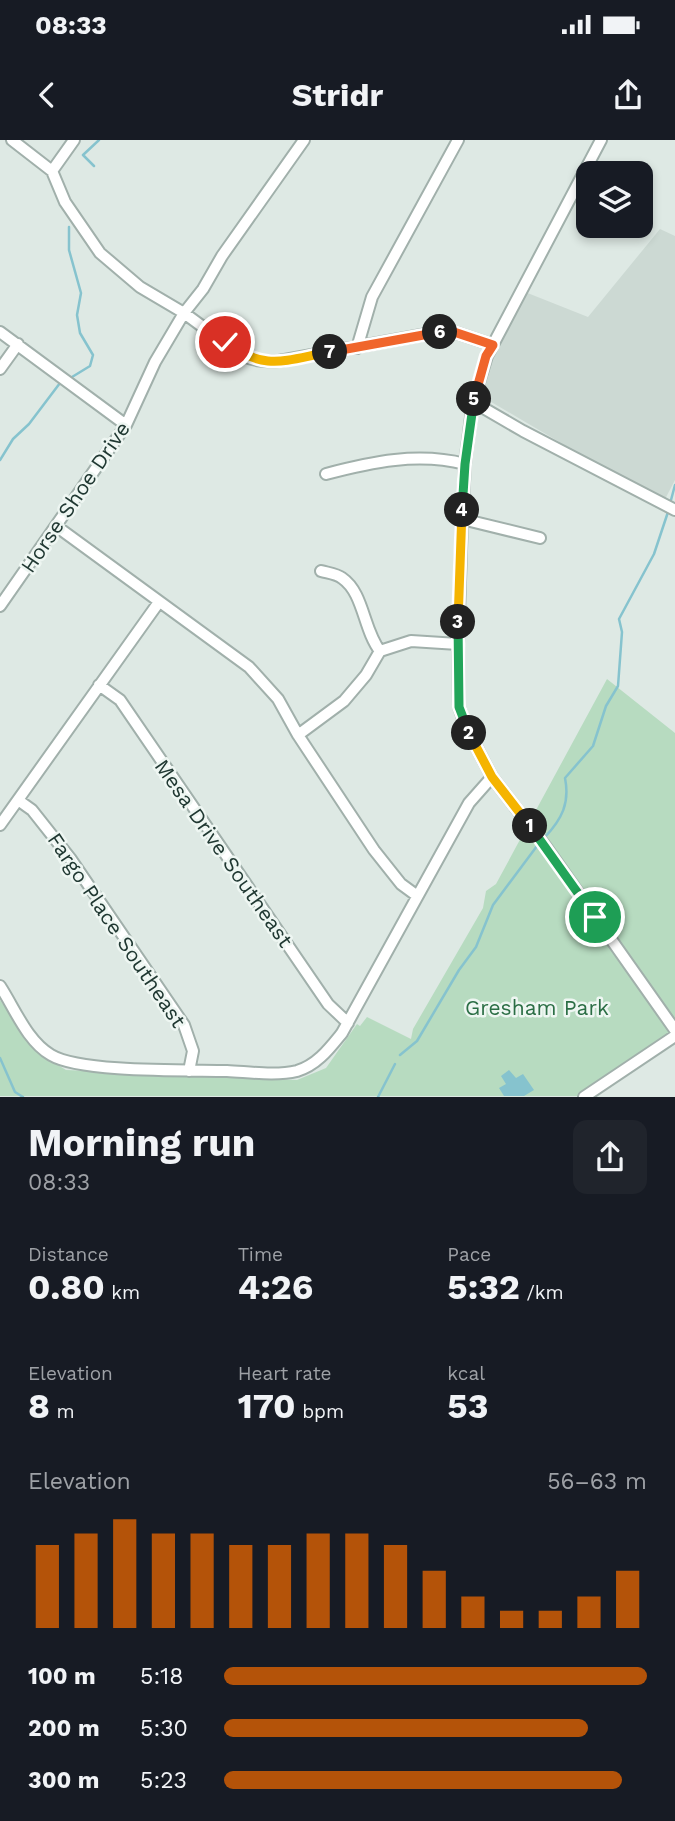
<!DOCTYPE html>
<html lang="en">
<head>
<meta charset="utf-8">
<style>
  body { margin:0; font-family:"Work Sans",sans-serif; background:#20242c; color:#f1f3f6; height:100vh; display:flex; flex-direction:column; font-size:26px; white-space:nowrap }
  * { box-sizing:border-box; margin:0 }
  p { font-size:23px; color:#9ea1a6 }
  .icon { flex:none; width:38px; height:38px; fill:none; stroke:currentColor; stroke-width:2; stroke-linecap:round; stroke-linejoin:round }
  .map { position:relative; height:957px; overflow:hidden }
  .side { display:flex; flex-direction:column; background:#171b24; flex:1 }
  .side>* { flex:none }
  .tools { position:absolute; left:576px; top:21px; display:grid; gap:14px }
  .tools a { display:grid; place-items:center; width:77px; height:77px; border-radius:14px; background:#171b24; box-shadow:0 4px 10px #0003; font-size:35px }
  .pin { position:absolute; display:grid; place-items:center; width:60px; height:60px; color:#fff; margin:-30px; border:4px solid #fff; border-radius:50%; box-shadow:0 2px 7px #0007 }
  .km { position:absolute; width:35px; height:35px; margin:-18px; border-radius:50%; background:#222; color:#fff; font-size:19px; line-height:35px; text-align:center }
  .round { display:grid; place-items:center; flex:none; width:74px; height:74px; border-radius:14px; background:#20242c }
  .headline { display:flex; align-items:center; justify-content:space-between; height:119px; padding:0 28px }
  h1 { font-size:38px; font-weight:700; line-height:52px }
  .stats { display:grid; grid-template-columns:repeat(3,1fr); gap:10px; height:119px; padding:7px 28px }
  .stats div { display:grid; align-content:center }
  .stats b { font-size:35px; font-weight:700 }
  .stats small { font-size:19px; font-weight:400 }
  .stats p { font-size:19px }
  .chart { height:196px; padding:14px 28px }
  .chart p { display:flex; justify-content:space-between }
  .chart svg { width:100%; height:126px; margin-top:7px; stroke:#b45309; stroke-width:6 }
  ul { padding:0 28px; list-style:none; font-size:23px }
  li { display:grid; grid-template-columns:112px 84px 1fr; align-items:center; height:52px }
  li i { height:18px; border-radius:9px; background:#b45309 }
  .status { display:flex; justify-content:space-between; align-items:center; height:49px; padding:0 35px; background:#171b24; direction:ltr }
  .status svg { height:19px; fill:currentColor }
  header { display:flex; justify-content:space-between; align-items:center; height:91px; padding:0 28px; background:#171b24; font-size:32px; font-weight:700 }
  .map>svg:first-child { display:block }
  .built { fill:#ccd9d3 }
  .green { fill:#b7dbc0 }
  .water { fill:#86c3ce }
  .lines { fill:none; stroke-linecap:round; stroke-linejoin:round }
  .stream { stroke:#86c3ce; stroke-width:2.5 }
  .minor-casing { stroke:#a1b0ab; stroke-width:14 }
  .minor { stroke:#fff; stroke-width:10 }
  .split-1-casing { stroke:#fff; stroke-width:14 }
  .split-2-casing { stroke:#fff; stroke-width:14 }
  .split-3-casing { stroke:#fff; stroke-width:14 }
  .split-4-casing { stroke:#fff; stroke-width:14 }
  .split-5-casing { stroke:#fff; stroke-width:14 }
  .split-6-casing { stroke:#fff; stroke-width:14 }
  .split-7-casing { stroke:#fff; stroke-width:14 }
  .split-8-casing { stroke:#fff; stroke-width:14 }
  .split-1 { stroke:#22a559; stroke-width:9 }
  .split-2 { stroke:#f5b400; stroke-width:9 }
  .split-3 { stroke:#22a559; stroke-width:9 }
  .split-4 { stroke:#f5b400; stroke-width:9 }
  .split-5 { stroke:#22a559; stroke-width:9 }
  .split-6 { stroke:#f0652b; stroke-width:9 }
  .split-7 { stroke:#f0652b; stroke-width:9 }
  .split-8 { stroke:#f5b400; stroke-width:9 }
  .labels { text-anchor:middle; dominant-baseline:central; stroke-width:5; stroke-linejoin:round; paint-order:stroke }
  .street-label { font-size:21px; fill:#203832; stroke:#eef6f2 }
  .park-label { font-size:21px; fill:#2b6e45; stroke:#eef6f2 }
</style>
</head>
<body>
<div class="status"><b>08:33</b><svg viewBox="0 0 49 12"><path d="M0 12V9h3v3zM5 12V6h3v6zM10 12V3h3v9zM15 12V0h3v12zM26 1h20v11H26zM47 4h2v5h-2z"/></svg></div>
<header><svg class="icon" aria-label="back" viewBox="0 0 24 24"><path d="M15 5l-7 7 7 7"/></svg>Stridr<svg class="icon" aria-label="share" viewBox="0 0 24 24"><path d="M12 15V3M7 8l5-5 5 5M5 13v7h14v-7"/></svg></header>
<div class="map">
<svg width="675" height="957" viewBox="0 0 675 957">
  <rect width="100%" height="100%" fill="#dee9e4"/>
  <path class="built" d="M660,89L675,96V340L663,363L481,256L489,216L520,150L588,177Z"/>
  <path class="green" d="M607,539L675,593V898L585,956H0V860L37,912L66,930L297,940L326,928L357,884L360,886L367,877L411,899L413,889L483,768L486,751L496,744Z"/>
  <path class="water" d="M509,930L516,938L523,934L534,950L524,956H504L499,948L506,944L501,936Z"/>
  <g class="lines">
    <path class="stream" d="M94,26L83,15L99,0
      M69,87V110L81,153L77,175L80,193L93,215L90,226L72,237
      M0,320L13,299L29,284L60,243
      M671,360L675,345
      M545,697C562,679 570,663 565,638L593,606L606,566L618,546L622,492L619,479L654,414L668,372
      M400,915L417,901L459,830L476,807L493,765L537,706
      M0,918L15,952L23,957
      M378,957L395,924"/>
    <defs>
      <path id="minor" d="M12,0L52,31L65,62L100,113L140,147L184,173L241,215C255,221 265,222 279,221L438,192H454L493,205
        M601,0L487,216L473,262L465,324L462,379L458,504L459,567L466,587L492,637L546,707L675,890
        M52,31L74,0
        M0,192L126,285
        M357,208L372,157L458,0
        M0,229L18,204
        M473,262L523,291L675,370
        M326,334C371,322 418,312 465,324
        M462,379L540,398
        M56,386L249,527L278,559L298,595L374,710L401,744L416,755
        M321,431C328,433 337,434 342,438C364,453 363,489 380,511
        M0,466L126,285L155,222L184,173L203,149L222,116L304,0
        M99,545L120,560L328,864L348,883
        M298,595L344,561L366,535L380,511L411,501L458,504
        M18,660L32,670L70,718L184,885L193,911L189,931
        M0,685L159,462
        M0,846C15,869 27,901 51,915C81,933 189,930 227,931C249,932 276,936 297,931C317,925 329,909 342,893L469,663L492,637
        M584,957L675,896"/>
    </defs>
    <use href="#minor" class="minor-casing"/>
    <use href="#minor" class="minor"/>
  </g>
  <g class="lines">
    <defs>
      <path id="split-1" d="M530,686L595,777"/>
      <path id="split-2" d="M469,593L492,637L530,686"/>
      <path id="split-3" d="M458,482L459,567L469,593"/>
      <path id="split-4" d="M458,482L462,370"/>
      <path id="split-5" d="M462,370L465,324L474,259"/>
      <path id="split-6" d="M440,192H454L493,205L486,216L474,259"/>
      <path id="split-7" d="M330,212L440,192"/>
      <path id="split-8" d="M225,202C265,232 285,220 330,212"/>
    </defs>
    <use href="#split-1" class="split-1-casing"/>
    <use href="#split-2" class="split-2-casing"/>
    <use href="#split-3" class="split-3-casing"/>
    <use href="#split-4" class="split-4-casing"/>
    <use href="#split-5" class="split-5-casing"/>
    <use href="#split-6" class="split-6-casing"/>
    <use href="#split-7" class="split-7-casing"/>
    <use href="#split-8" class="split-8-casing"/>
    <use href="#split-1" class="split-1"/>
    <use href="#split-2" class="split-2"/>
    <use href="#split-3" class="split-3"/>
    <use href="#split-4" class="split-4"/>
    <use href="#split-5" class="split-5"/>
    <use href="#split-6" class="split-6"/>
    <use href="#split-7" class="split-7"/>
    <use href="#split-8" class="split-8"/>
  </g>
  <g class="labels">
    <g class="street-label">
      <text transform="translate(75 357) rotate(-56)">Horse Shoe Drive</text>
      <text transform="translate(224 713) rotate(55)">Mesa Drive Southeast</text>
      <text transform="translate(117 790) rotate(56)">Fargo Place Southeast</text>
    </g>
    <g class="park-label">
      <text x="537" y="867">Gresham Park</text>
    </g>
  </g>
</svg>
<div class="tools">
<a><svg class="icon" aria-label="layers" viewBox="0 0 24 24"><path d="M12 4l9 5-9 5-9-5zM3 14l9 5 9-5"/></svg></a>
</div>
<div class="pin" style="left:595px;top:777px;background:#1e9e55"><svg class="icon" aria-label="arrive" viewBox="0 0 24 24"><path d="M6 21V4h12l-3 4 3 4H6"/></svg></div>
<div class="pin" style="left:225px;top:202px;background:#d93025"><svg class="icon" aria-label="check" viewBox="0 0 24 24"><path d="M5 12l5 5 9-10"/></svg></div>
<b class="km" style="left:530px;top:686px">1</b>
<b class="km" style="left:469px;top:593px">2</b>
<b class="km" style="left:458px;top:482px">3</b>
<b class="km" style="left:462px;top:370px">4</b>
<b class="km" style="left:474px;top:259px">5</b>
<b class="km" style="left:440px;top:192px">6</b>
<b class="km" style="left:330px;top:212px">7</b>
</div>
<section class="side">
<div class="headline"><div><h1>Morning run</h1><p>08:33</p></div><a class="round"><svg class="icon" aria-label="share" viewBox="0 0 24 24"><path d="M12 15V3M7 8l5-5 5 5M5 13v7h14v-7"/></svg></a></div>
<div class="stats">
<div><p>Distance</p><b>0.80<small> km</small></b></div>
<div><p>Time</p><b>4:26</b></div>
<div><p>Pace</p><b>5:32<small> /km</small></b></div>
</div>
<div class="stats">
<div><p>Elevation</p><b>8<small> m</small></b></div>
<div><p>Heart rate</p><b>170<small> bpm</small></b></div>
<div><p>kcal</p><b>53</b></div>
</div>
<div class="chart"><p><span>Elevation</span>56–63 m</p>
<svg viewBox="0 0 160 44" preserveAspectRatio="none"><path d="M5 44V15M15 44V11M25 44V6M35 44V11M45 44V11M55 44V15M65 44V15M75 44V11M85 44V11M95 44V15M105 44V24M115 44V33M125 44V38M135 44V38M145 44V33M155 44V24"/></svg>
</div>
<ul>
<li><b>100 m</b>5:18<i style="width:100%"></i></li>
<li><b>200 m</b>5:30<i style="width:86%"></i></li>
<li><b>300 m</b>5:23<i style="width:94%"></i></li>
</ul>
</section>
</body>
</html>
